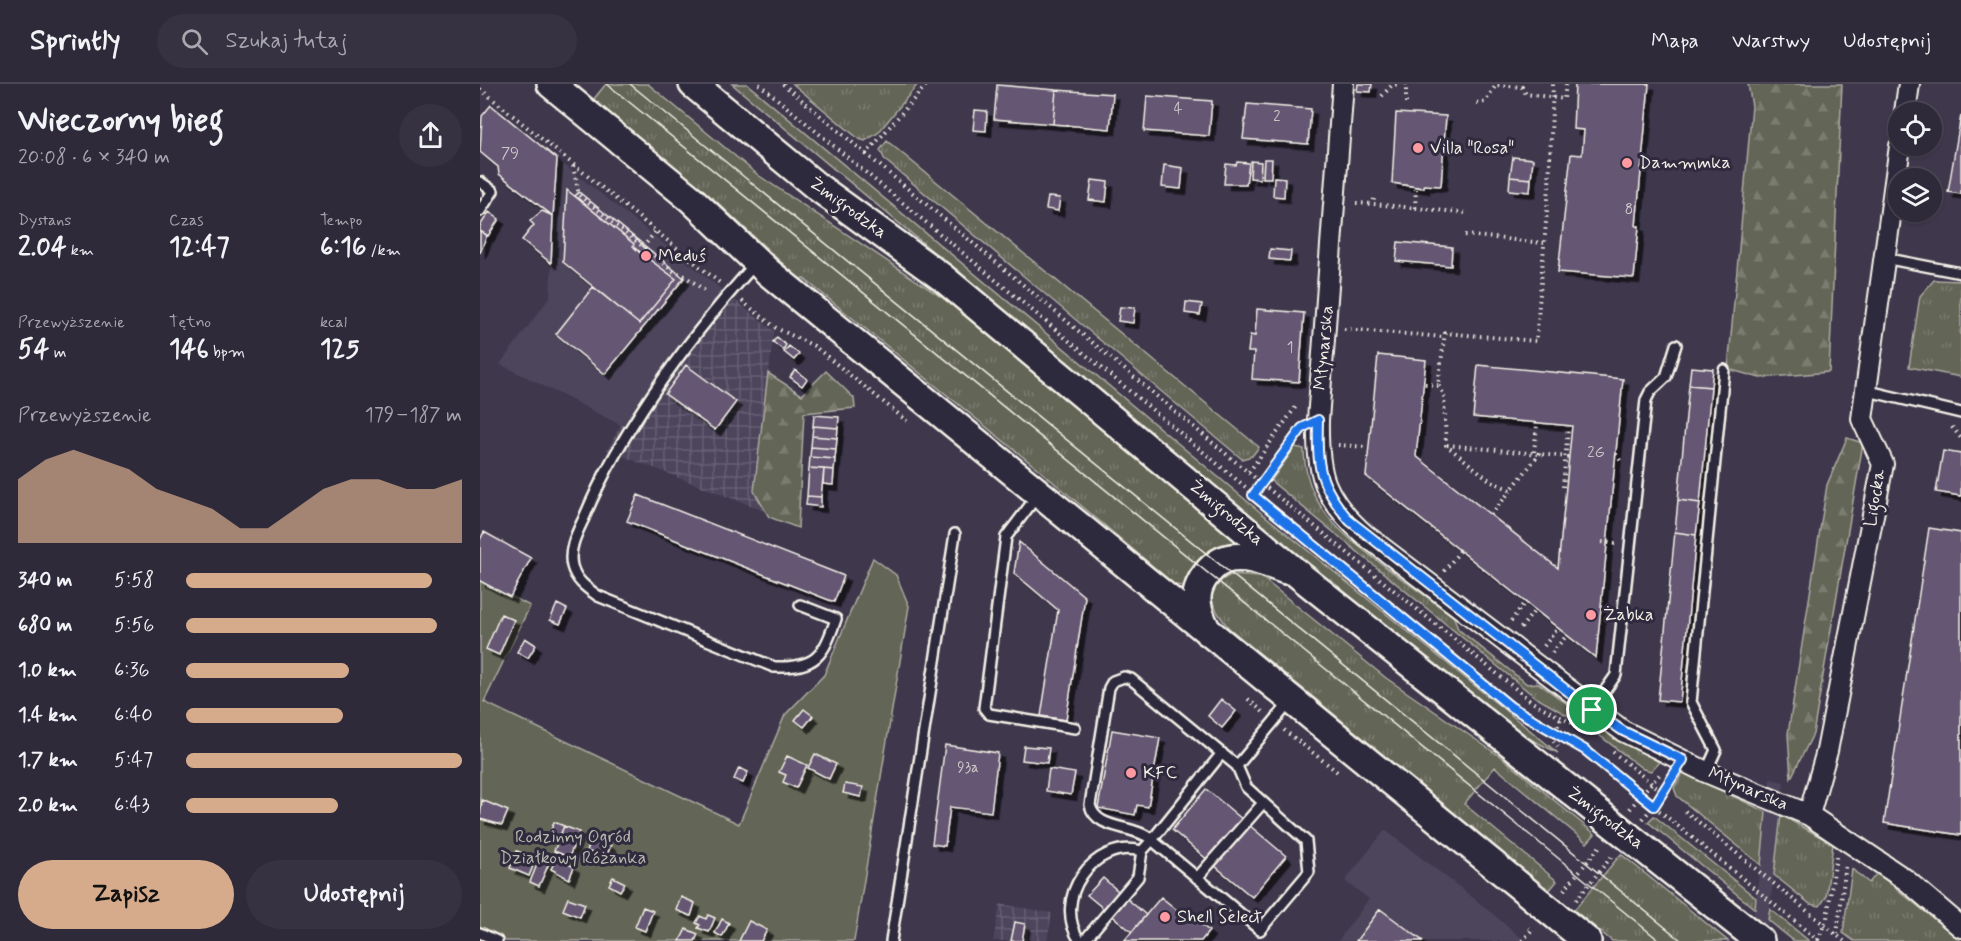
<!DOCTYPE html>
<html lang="pl">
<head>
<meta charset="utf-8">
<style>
  body { margin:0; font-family:Mynerve,sans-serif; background:#373242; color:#f1f3f6; height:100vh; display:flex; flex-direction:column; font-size:22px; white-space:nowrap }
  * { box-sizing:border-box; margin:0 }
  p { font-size:20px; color:#a7a7af }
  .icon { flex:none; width:33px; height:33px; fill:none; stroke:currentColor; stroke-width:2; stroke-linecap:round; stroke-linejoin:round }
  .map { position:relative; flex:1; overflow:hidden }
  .sheet { display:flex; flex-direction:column; background:#2f2a3a; width:480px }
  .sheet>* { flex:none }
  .tools { position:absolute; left:1408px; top:18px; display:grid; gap:12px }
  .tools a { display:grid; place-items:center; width:54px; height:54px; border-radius:50%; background:#2f2a3a; box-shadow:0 2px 4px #0004,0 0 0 2px #4a4654; font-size:30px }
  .pin { position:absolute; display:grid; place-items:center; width:51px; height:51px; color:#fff; margin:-26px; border:3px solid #fff; border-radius:50%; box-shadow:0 2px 6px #0007 }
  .round { display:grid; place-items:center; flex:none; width:63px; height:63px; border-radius:32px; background:#373242 }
  .headline { display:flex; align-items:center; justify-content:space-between; height:102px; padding:0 18px }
  h1 { font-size:33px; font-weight:700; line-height:45px }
  .figures { display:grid; grid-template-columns:repeat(3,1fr); gap:9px; height:102px; padding:6px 18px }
  .figures div { display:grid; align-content:center }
  .figures b { font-size:26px; font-weight:700 }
  .figures small { font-size:16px; font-weight:400 }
  .figures p { font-size:16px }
  .chart { height:168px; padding:12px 18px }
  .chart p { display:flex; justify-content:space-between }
  .chart svg { width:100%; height:108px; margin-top:6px; fill:#d6ab8b; opacity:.7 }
  .cta { display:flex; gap:12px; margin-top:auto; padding:12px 18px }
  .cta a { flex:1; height:69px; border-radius:36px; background:#d6ab8b; color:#111; font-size:24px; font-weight:700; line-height:69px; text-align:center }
  .cta a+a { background:#373242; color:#f1f3f6 }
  ul { padding:0 18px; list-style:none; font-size:20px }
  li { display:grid; grid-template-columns:96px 72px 1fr; align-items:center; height:45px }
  li i { height:15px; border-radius:8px; background:#d6ab8b }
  header { display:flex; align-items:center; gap:36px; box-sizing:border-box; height:84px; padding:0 30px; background:#2f2a3a; border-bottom:2px solid #4a4654 }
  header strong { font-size:28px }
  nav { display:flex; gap:33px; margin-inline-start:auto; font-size:21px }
  .search { width:420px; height:54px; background:#373242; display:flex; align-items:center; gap:15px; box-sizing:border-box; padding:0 21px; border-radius:33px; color:#a7a7af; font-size:22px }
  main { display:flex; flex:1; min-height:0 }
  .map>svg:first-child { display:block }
  .built { fill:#4d455b }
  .industrial { fill:url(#industrial-grid) }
  .grass { fill:url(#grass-tufts); stroke:#acaba0; stroke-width:1.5 }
  .forest { fill:url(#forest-firs); stroke:#acaba0; stroke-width:1.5 }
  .green { fill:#636557; stroke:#acaba0; stroke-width:1.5 }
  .building { fill:#655773; stroke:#f4f1e8; stroke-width:1.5; filter:url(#shadow) }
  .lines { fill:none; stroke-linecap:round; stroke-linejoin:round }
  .service-casing { stroke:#f4f1e8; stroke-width:14 }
  .minor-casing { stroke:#f4f1e8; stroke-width:24 }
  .secondary-casing { stroke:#f4f1e8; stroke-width:32 }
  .path { stroke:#f4f1e8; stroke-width:4; stroke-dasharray:1.5 4.5; stroke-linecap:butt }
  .service { stroke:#2f2a3d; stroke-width:9 }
  .minor { stroke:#2f2a3d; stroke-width:20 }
  .secondary { stroke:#2f2a3d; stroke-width:27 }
  .tram { stroke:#f4f1e8; stroke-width:1.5 }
  .route-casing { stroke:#fff; stroke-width:12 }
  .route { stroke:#1a73e8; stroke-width:8 }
  .poi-dot { fill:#ff9aa2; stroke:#2f2a3d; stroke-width:2 }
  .labels { text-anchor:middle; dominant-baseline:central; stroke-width:6; stroke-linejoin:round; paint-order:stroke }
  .number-label { font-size:15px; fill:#d0cacb }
  .poi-label { font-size:18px; fill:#f4f1e8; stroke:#2f2a3d; text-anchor:start }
  .street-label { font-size:18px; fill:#f4f1e8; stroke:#2f2a3d }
  .park-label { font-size:18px; fill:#bab9ae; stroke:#2f2a3d }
</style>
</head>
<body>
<header>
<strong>Sprintly</strong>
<div class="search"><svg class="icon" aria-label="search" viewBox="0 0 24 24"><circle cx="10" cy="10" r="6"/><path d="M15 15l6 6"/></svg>Szukaj tutaj</div>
<nav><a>Mapa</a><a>Warstwy</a><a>Udostępnij</a></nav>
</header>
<main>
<section class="sheet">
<div class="headline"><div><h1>Wieczorny bieg</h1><p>20:08 · 6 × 340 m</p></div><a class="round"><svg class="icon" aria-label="share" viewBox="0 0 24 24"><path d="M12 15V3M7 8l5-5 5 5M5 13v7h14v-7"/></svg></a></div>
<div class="figures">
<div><p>Dystans</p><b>2.04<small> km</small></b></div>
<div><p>Czas</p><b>12:47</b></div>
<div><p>Tempo</p><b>6:16<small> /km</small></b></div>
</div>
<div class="figures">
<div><p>Przewyższenie</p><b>54<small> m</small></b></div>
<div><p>Tętno</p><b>146<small> bpm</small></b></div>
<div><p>kcal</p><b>125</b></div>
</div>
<div class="chart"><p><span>Przewyższenie</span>179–187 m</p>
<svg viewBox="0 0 160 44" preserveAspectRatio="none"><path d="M0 44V18L10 10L20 6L30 10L40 14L50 22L60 26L70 30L80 38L90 38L100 30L110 22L120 18L130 18L140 22L150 22L160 18V44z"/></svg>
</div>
<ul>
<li><b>340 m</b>5:58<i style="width:89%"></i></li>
<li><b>680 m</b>5:56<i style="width:91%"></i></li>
<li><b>1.0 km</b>6:36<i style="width:59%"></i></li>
<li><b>1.4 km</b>6:40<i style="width:57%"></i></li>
<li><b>1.7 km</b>5:47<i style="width:100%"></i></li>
<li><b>2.0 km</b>6:43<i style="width:55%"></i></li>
</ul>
<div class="cta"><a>Zapisz</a><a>Udostępnij</a></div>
</section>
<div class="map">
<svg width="1481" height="857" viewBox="0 0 1481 857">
  <defs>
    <pattern id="industrial-grid" width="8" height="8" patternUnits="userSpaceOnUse" patternTransform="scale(1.5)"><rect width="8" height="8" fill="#4d455b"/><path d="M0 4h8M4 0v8" fill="none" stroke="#676073"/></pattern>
    <pattern id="grass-tufts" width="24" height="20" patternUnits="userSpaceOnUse" patternTransform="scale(1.5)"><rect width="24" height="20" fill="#636557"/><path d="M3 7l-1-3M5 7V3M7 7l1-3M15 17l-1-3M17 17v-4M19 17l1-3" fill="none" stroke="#7a7c6f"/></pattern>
    <pattern id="forest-firs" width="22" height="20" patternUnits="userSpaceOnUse" patternTransform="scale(1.5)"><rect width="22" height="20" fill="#636557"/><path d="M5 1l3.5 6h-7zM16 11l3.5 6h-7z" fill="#7a7c6f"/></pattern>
    <filter id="shadow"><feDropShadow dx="5.5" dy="5.5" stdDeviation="0" flood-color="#0009"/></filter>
  </defs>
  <rect width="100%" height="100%" fill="#3f384d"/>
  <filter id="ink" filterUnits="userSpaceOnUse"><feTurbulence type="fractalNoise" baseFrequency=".0167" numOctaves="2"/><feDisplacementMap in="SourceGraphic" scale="12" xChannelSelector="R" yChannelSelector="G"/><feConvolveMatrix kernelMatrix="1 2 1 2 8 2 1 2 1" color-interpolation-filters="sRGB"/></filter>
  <g filter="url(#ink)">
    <path class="built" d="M77,75L241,205L141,341L20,280L70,213Z
      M1290,695L1304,698L1294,791L1285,857H1271Z
      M905,746L996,816L1045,857H858L889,815L865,797Z"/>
    <path class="industrial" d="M241,205L294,247L274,406L285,427L127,366L141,341Z
      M520,820L572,829L567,857H513Z"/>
    <path class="grass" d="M126,0H168L278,91L473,221L753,452L756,457C728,467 713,472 703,502L695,501L558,385L323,194L320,196L235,116L113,16Z
      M252,0H267L779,427L1078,669L1039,649L792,450Z
      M313,0H438L398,49L385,57L379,55Z
      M407,57L779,363L772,372L762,375L405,76L400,66Z
      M1454,196L1481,197V293L1429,283L1440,212Z
      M815,363L824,365C825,425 864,451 907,484C929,500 952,517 974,533L978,545L1047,600L1058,599L1118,642L1179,678L1171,687L1163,685L1111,645L1055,613L791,397Z
      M751,491L781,493L906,594L1024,675L1115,750L1107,759L1015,683L984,720L1077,797L1069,807L749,544C732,523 720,505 751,491Z
      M1203,688L1286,728L1281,781L1197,712L1194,704Z
      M1301,731L1353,760L1346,813L1340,822L1330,820L1294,791Z
      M1174,732L1276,814L1275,825L1168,738Z
      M1141,770L1248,857H1132L1094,826Z
      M1372,785L1389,799L1397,789L1481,857H1374L1363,849Z
      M1290,825L1329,857H1314L1288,836Z"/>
    <path class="forest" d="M1268,0H1362L1349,288L1280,294L1248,285L1272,22Z
      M346,287L374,314L375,324L324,329L318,444L289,433L274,407L288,289L322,311Z
      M1367,354L1383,359L1333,650L1311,694L1308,650L1347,401Z"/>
    <path class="green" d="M393,474L416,491L429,522L374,857H0V496L50,522L4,618L259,740L305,631L344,591Z"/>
    <path class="building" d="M878,0H892L891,8L877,7Z
      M1095,0H1169L1156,142H1159L1154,194L1078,188L1091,70L1102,71L1104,46L1093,45Z
      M517,1L576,6L573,40L514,35Z
      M576,6L633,10L630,45L573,40Z
      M667,12L732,17L729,52L664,47Z
      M767,20L831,25L828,60L763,55Z
      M11,21L77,75L73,132L19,90L18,83L0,68L2,32Z
      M495,26L507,27L506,47L493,46Z
      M916,29L966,32L961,102L944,101V104L912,99Z
      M1481,31V110L1468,108Z
      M1033,73L1053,75L1051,95L1030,93Z
      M784,75H792L791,94H783Z
      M771,77L781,78L780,95L770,94Z
      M757,78L769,79L766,100H744L746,80L756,81Z
      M684,81L703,84L701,105L682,103Z
      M794,93L805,94L804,113L793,112Z
      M1030,93L1051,95L1050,108L1029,106Z
      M612,96L628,98L626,118L609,116Z
      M87,106L154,160L153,162L159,168L196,195L159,240L83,178Z
      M99,108L204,194L125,290L76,250L113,203L159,240L196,195L159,168L153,162L154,160L95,112Z
      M568,113L580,114L578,127L566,125Z
      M62,127L73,132L71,179L42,156L54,141L50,137Z
      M9,128L19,135L8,152L0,147V142Z
      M0,147L7,151L0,169Z
      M918,158L972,163L971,182L916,177Z
      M790,165L811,167L810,177L789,175Z
      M706,218L722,220L720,231L705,229Z
      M640,223L655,224L653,239L638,237Z
      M777,225L824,229L819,298L772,295L774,268H768L770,251L775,252Z
      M297,253L306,261L303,266L293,258Z
      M309,262L319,270L314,276L304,268Z
      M898,271L946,276L936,372L1078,484L1092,342L993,333L998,281L1143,295L1116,574L886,392Z
      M206,281L256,318L235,346L185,310Z
      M1211,283L1233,285L1231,303L1209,301Z
      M315,286L327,295L322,302L310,293Z
      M1209,301L1231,303L1220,419L1198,416Z
      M334,331L359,333L358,344L333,342Z
      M333,342L358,344L357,354L332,352Z
      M332,352L357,354L356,365L331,363Z
      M331,363L356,365L355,375L330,373Z
      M1463,367L1481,370V412L1456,408Z
      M330,373L355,375L354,386L329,384Z
      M329,384L344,385L341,413L327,412Z
      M344,385L354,386L353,401L343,400Z
      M158,411L364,492L354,518L147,437Z
      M327,412L341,413V423L326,421Z
      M1198,416L1220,419L1216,451L1195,448Z
      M1449,444L1481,449V751L1404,739Z
      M4,448L51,474L30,513L0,497V456Z
      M1195,448L1216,451L1200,618L1178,616Z
      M539,458L605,513L586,636L561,632L578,526L534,489Z
      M77,520L87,525L80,540L70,536Z
      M21,530L34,536L19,571L6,565Z
      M45,554L56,561L48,574L37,568Z
      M741,615L756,627L742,644L728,632Z
      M324,625L333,632L324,643L315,636Z
      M632,646L680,654L668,723L657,721L655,731L618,724Z
      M465,661L518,669L511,728L470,723L465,762L452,760Z
      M544,662L569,664L567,679L542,676Z
      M335,670L356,680L349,695L328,684Z
      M307,672L327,681L316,704L303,698L306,691L299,688Z
      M259,684L268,688L263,699L254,695Z
      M569,685L595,689L591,711L566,707Z
      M365,700L383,703L381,713L363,709Z
      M726,705L806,772L772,813L692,746Z
      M2,716L28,727L22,741L0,735Z
      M74,738L84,742L78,756L69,752Z
      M84,742L99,748L89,773L74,767Z
      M112,754L131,761L126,774L107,767Z
      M37,767L56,775L49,792L30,784Z
      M60,773L70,777L59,802L50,798Z
      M77,774L94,783L89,795L71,785Z
      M133,793L145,799L140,807L129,801Z
      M623,794L666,831L652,848L607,811Z
      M201,813L215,819L211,832L196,826Z
      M681,813L708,835L711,832L729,847L721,857H644Z
      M88,814L105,820L100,833L83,826Z
      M163,823L173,827L165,847L155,843Z
      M900,825L943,857H876Z
      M228,831L235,834L229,848L218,844L220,841L216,839L220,832L226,835Z
      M242,835L249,839L242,853L235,849Z
      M269,837L287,846L281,857H259Z
      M535,838L545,840L542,857H531Z
      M206,845L218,850L215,857H200Z"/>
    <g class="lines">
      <defs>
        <path id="service" d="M0,98L13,107L0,127
          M1404,174L1481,189
          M275,180C208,255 143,341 104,434C97,449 88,465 92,482C96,497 107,504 118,512L294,583C337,584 343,572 356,535L320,521
          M1384,306L1481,329
          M557,412L526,453L504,624L509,630L595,644
          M1112,625L1136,591L1166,316L1170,308L1186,293L1196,261
          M742,669L672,756L780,846L829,788L826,757L766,703L757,682L810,618
          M1226,688L1236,666L1211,618L1244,286
          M717,794L783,719
          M0,849L17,857
          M411,857L475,450
          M600,857C571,816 613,754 662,767
          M604,857L658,793L662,767L672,756C654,740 616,747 610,721L629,604L633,597L644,593L651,595L757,682"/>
        <path id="minor" d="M863,0L838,336C837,390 843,414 885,451L1143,647L1226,688L1329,731L1426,796L1481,843
          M1425,28L1429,0
          M1329,731L1347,667L1403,380L1382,335L1420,62"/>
        <path id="secondary" d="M71,0L211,115L288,188L1107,857
          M213,0L336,102L463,194L819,491L1280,857
          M727,547C722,537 717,527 717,516C716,498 733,477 751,474C770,471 788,480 806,486"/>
      </defs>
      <use href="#service" class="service-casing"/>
      <use href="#minor" class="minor-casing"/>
      <use href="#secondary" class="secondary-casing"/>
      <path class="path" d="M279,0L1031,623L1105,666L1339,857
        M303,0L386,70L447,0
        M0,5L240,199
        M902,12L912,1L920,0
        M926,19V0
        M997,19L1005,18L1016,1L1042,3L1046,10L1084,15L1086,0
        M386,70L775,394L1052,618L1101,644
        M93,82L99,111L193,187L205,192L224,206
        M894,115L893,120L987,129
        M876,119L893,120
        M935,124L936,105
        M985,151L1064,159
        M159,168L176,147
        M262,217L296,244L334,262L427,337
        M864,245L964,253
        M945,300L958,301
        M1472,343L1481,354
        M858,361L887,363
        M967,361L1089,373
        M1054,368L1057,341
        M1060,369L1031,406L1012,398L966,361L964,310L958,301L965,249L1056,257L1069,103L1073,0
        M1136,370L1142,379
        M769,388L817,321
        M1083,403L1088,343
        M773,411L817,351
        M1011,431L1031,406
        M1122,458L1136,460
        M964,487L980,467
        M1031,537L1045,518
        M1041,544L1055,526
        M1064,562L1078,544
        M1072,569L1087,551
        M768,615L783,628
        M804,646L860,690
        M1078,663L1072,655L1081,634
        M1133,668L1177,704
        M1166,705L1182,688
        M1150,725L1157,716
        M1205,727L1364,857
        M1163,735L1193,696
        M1084,806L1121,761
        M1096,816L1133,771
        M1357,850L1366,780
        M1338,856L1347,834L1356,773
        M1042,857L1052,846L1049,844"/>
      <use href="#service" class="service"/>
      <use href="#minor" class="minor"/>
      <use href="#secondary" class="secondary"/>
      <path class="tram" d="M127,0L1180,857
        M150,0L1202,857"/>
    </g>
  </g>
  <g class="lines" filter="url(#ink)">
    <defs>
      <path id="route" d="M838,336C837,383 838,400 870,437L1112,626L1143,647L1203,676L1174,722L1105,666L1031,623L773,411L822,344Z"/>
    </defs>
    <use href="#route" class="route-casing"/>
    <use href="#route" class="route"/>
  </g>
  <g class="poi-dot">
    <circle cx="938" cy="64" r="6"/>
    <circle cx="1147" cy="79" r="6"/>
    <circle cx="166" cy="172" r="6"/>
    <circle cx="1111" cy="531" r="6"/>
    <circle cx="651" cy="689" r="6"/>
    <circle cx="685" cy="833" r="6"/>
  </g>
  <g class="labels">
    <g class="number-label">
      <text x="698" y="25">4</text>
      <text x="797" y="33">2</text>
      <text x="30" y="70">79</text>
      <text x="1149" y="126">8</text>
      <text x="810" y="264">1</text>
      <text x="1116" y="369">2G</text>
      <text x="488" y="684">93a</text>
    </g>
    <g class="poi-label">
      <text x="950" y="64">Villa "Rosa"</text>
      <text x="1159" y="79">Dammmka</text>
      <text x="178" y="172">Meduś</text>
      <text x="1123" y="531">Żabka</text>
      <text x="663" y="689">KFC</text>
      <text x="697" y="833">Shell Select</text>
    </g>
    <g class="street-label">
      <text transform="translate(368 124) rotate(36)">Żmigrodzka</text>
      <text transform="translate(844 264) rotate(-85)">Młynarska</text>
      <text transform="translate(1395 414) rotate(-81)">Ligocka</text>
      <text transform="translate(746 429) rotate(40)">Żmigrodzka</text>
      <text transform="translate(1268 705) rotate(23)">Młynarska</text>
      <text transform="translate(1125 734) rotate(37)">Żmigrodzka</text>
    </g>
    <g class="park-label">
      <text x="93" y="753">Rodzinny Ogród<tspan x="93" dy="21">Działkowy Różanka</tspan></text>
    </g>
  </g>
</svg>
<div class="tools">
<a><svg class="icon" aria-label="locate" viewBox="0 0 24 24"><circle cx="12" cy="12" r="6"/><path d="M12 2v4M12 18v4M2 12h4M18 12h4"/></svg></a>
<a><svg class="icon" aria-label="layers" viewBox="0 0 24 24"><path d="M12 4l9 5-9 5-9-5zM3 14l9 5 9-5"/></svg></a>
</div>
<div class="pin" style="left:1112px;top:626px;background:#1e9e55"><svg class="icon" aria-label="arrive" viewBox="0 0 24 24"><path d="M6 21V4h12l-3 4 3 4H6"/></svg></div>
</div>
</main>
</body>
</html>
